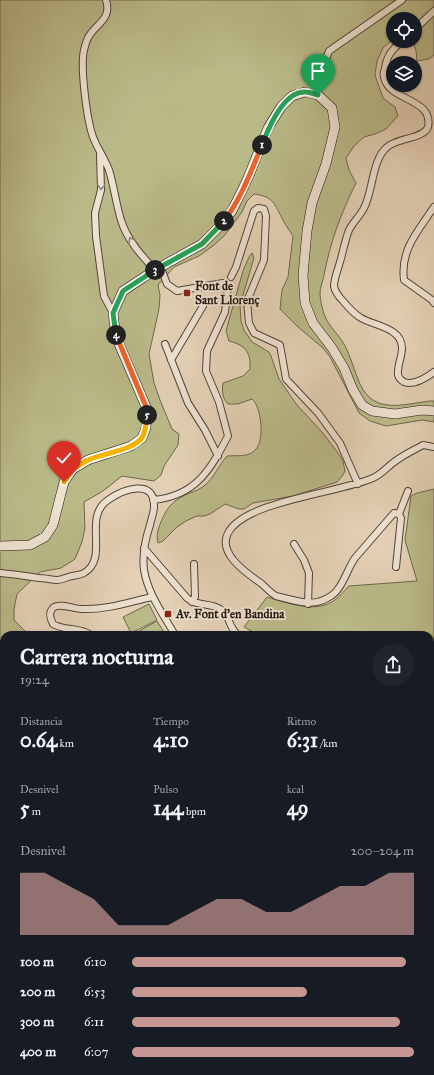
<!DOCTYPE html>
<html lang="es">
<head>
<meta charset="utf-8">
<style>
  body { margin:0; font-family:"IM FELL Great Primer",serif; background:#20242c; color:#f1f3f6; height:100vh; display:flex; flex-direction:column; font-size:15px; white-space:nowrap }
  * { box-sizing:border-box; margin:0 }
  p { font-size:13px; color:#9ea1a6 }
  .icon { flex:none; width:22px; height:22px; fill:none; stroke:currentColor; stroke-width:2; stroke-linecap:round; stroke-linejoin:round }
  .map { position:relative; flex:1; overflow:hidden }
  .side { position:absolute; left:0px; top:631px; width:434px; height:444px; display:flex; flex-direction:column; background:#171b24; border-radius:12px 12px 0 0; box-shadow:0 1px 3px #0004 }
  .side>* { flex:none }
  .controls { position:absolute; left:386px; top:12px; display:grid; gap:8px }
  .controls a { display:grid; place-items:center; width:36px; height:36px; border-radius:50%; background:#171b24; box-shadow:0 1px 3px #0004; font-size:20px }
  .pin { position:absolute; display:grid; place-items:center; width:34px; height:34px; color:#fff; margin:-41px -17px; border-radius:50% 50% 50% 0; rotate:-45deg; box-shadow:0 0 4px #0007 }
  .pin .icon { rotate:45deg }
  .km { position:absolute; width:20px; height:20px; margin:-10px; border-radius:50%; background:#222; color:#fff; font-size:11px; line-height:20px; text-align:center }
  .round { display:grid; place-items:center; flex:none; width:42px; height:42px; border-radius:21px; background:#20242c }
  .overview { display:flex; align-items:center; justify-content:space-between; height:68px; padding:0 20px }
  h1 { font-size:22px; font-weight:700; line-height:30px }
  .metrics { display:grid; grid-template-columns:repeat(3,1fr); gap:6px; height:68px; padding:4px 20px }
  .metrics div { display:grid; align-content:center }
  .metrics b { font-size:20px; font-weight:700 }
  .metrics small { font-size:11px; font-weight:400 }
  .metrics p { font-size:11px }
  .chart { height:112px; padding:8px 20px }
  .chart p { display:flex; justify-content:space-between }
  .chart svg { width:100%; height:72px; margin-top:4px; fill:#c59692; opacity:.7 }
  ul { padding:0 20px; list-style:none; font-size:13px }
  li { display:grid; grid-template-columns:64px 48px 1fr; align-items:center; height:30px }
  li i { height:10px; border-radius:5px; background:#c59692 }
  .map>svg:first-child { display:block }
  .green { fill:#baba89; stroke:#6c684c }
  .water { fill:#95b7ae; stroke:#66776e }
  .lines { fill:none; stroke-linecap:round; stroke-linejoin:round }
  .minor-tunnel { stroke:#bdac94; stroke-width:6; stroke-dasharray:6 3; stroke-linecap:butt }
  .minor-casing { stroke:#504538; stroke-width:8 }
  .secondary-casing { stroke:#1f160e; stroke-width:10 }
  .minor { stroke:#ede1d0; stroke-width:6 }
  .secondary { stroke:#ede1d0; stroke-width:9 }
  .oneway { stroke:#908679 }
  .split-1-casing { stroke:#fff; stroke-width:8 }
  .split-2-casing { stroke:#fff; stroke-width:8 }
  .split-3-casing { stroke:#fff; stroke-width:8 }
  .split-4-casing { stroke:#fff; stroke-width:8 }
  .split-5-casing { stroke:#fff; stroke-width:8 }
  .split-6-casing { stroke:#fff; stroke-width:8 }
  .split-7-casing { stroke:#fff; stroke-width:8 }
  .split-1 { stroke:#22a559; stroke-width:5 }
  .split-2 { stroke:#f0652b; stroke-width:5 }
  .split-3 { stroke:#22a559; stroke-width:5 }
  .split-4 { stroke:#22a559; stroke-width:5 }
  .split-5 { stroke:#f0652b; stroke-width:5 }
  .split-6 { stroke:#f5b400; stroke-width:5 }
  .split-7 { stroke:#f5b400; stroke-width:5 }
  .poi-dot { fill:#8f2418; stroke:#ede1d0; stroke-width:1.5 }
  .labels { text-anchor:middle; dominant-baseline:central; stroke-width:3.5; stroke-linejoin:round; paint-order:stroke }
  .poi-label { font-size:12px; font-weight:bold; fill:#1f160e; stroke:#ede1d0; text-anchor:start }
</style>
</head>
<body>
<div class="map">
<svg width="434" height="1075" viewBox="0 0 434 1075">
  <rect width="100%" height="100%" fill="#e4d1b6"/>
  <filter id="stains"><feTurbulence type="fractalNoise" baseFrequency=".005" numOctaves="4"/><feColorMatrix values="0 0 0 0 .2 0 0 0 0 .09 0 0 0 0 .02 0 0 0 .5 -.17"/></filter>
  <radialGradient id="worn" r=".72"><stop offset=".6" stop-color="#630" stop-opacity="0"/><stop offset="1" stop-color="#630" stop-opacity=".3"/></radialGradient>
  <path class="green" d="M0,0H434V55L429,59L417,61L416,51L413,41H415V19H393V39L383,48L377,61L375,75L383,98L395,107L398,116L386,129L375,134L364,137L354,146L346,158L349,170L356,183C341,213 330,243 324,275C323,281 320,287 320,293C320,300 322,307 324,314C329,328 342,337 347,350C352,361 355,373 360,384C374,415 404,404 430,401H434V422L422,420L386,426L370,421L359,413L330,357L323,348L298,327L280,309L282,290L288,277L293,236C290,231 286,226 283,220C274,204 275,197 254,194L247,201L242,212L224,236L214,245L199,256L174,267L158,285L160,295L159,309L149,354L154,383L160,400L172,429L179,434L178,445L164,466L161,475L154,481L122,476L103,491L84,502L85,528L82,542L75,559L61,568L40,572L17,594L14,609V620L26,632L35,635H4V734L0,736Z
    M252,253L254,258L240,305L241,321L244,330L252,342L269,352L271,356L279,379L297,405L322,432L338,453L343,461L345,471L343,475L337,482L293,496L253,503L244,509H239L225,504L210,514L204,516H197L186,521L177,527L163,541L158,543C156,535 158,529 161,522C167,506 175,499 190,493C195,491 200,489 204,486C213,479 219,465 227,456C237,455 249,458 256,449C265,439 261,406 252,399L238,404H228C222,398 222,391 223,383L243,376L250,369C251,352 245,345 229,341L226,331L229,320L243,271L249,257Z
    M434,489V789L431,799L434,802V839L430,840V635H263L255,633L244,627L267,597C288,603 315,614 335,600C340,596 344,591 349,586L417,581L405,540L411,496L417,493Z
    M149,604L157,620L131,633L123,617Z
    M157,621L164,632L159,635H132Z"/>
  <path class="water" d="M249,1071H301L295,1075H250Z"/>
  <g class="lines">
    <path class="minor-tunnel" d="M164,1071V1075"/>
    <defs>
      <path id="minor" d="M106,0C112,19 97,23 89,36C87,39 85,46 84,50C80,68 87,120 93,137C97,148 105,159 109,170C114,186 116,204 121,220C127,240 142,256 155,270
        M415,29L434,11
        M402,41C392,50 387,55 385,68C384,71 383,75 384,77C388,101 434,98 428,127C424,139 395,138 386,148C372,161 373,191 364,208C360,216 353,222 349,230C345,240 343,252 340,262C338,269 334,279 334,286C335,292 339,297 343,301C348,307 354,314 361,318C375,326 402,328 402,348C402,357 397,366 398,375C399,379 401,380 404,382C414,386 426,378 434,372
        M313,94L329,51L402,0
        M100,154L101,190L95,213L96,236L104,296L113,313
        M434,207C418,231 400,250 404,280L432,300L434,303
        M161,268L167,284L177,291L223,283
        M231,277L236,267L254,211L258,208L264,209L266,216L264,260L247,301L249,323L254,333L280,345L286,379L318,413L340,443L358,484
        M165,344L188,403L205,430L218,456
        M171,360L203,306
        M153,500C196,496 210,470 228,436L219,402L206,371L207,351L225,312L228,287
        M399,514L408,491
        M294,544L304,560L309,573L308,604
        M144,548L187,598C197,607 210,602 220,609C230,614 228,626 236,633
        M396,567L401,518L399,514L394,513L355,558C347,569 343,588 331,596C316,606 304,603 288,599C284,598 280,597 276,596C271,593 266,588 262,584C248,574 217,554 228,533C244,501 339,493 373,478C382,474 389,465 397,460C405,454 414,450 423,445L434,447
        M0,573C13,574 26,576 39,578C45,578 52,580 57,580C62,580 67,577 72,576C76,575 81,575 84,573C110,558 82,517 108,500C122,490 155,477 154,507C154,513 151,519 150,525C145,540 142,554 144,570C148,594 163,614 175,635
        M192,602L195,597L194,564
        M91,635C79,627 64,631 53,624C50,618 48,612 54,607C61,603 74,609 82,609C106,610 129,602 152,597
        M0,710H4
        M0,747H1
        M430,845L434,843
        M0,852H4
        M430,897L434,900
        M434,908L431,913L434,920
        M434,920L432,927L430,973L434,976
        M0,942L4,941
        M15,1075V1071
        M85,1075L86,1071"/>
      <path id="secondary" d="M0,546L30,545L45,537L53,525L64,482L73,469L88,460L131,446L142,438L146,428L147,409L116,337L113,313L123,291L155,270L202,244L222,224L232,211L248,178L268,128L281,107L292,96L305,92L318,95L332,108L335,127L326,164L312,203L307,231L303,275L305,303L313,323L332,348L344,368L353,390L362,405L372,411L395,414L422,410L434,411"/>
    </defs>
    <use href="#minor" class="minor-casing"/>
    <use href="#secondary" class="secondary-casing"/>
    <use href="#minor" class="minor"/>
    <use href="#secondary" class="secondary"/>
  </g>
  <defs><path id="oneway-chevron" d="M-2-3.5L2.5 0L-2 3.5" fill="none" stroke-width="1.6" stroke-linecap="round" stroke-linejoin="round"/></defs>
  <g class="oneway">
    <use href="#oneway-chevron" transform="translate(101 187) rotate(93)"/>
    <use href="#oneway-chevron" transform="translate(131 240) rotate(-119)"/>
  </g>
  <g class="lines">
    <defs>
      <path id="split-1" d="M262,145C268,129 284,90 306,92C310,92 314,94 318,95"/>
      <path id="split-2" d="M224,221C241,199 251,171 262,145"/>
      <path id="split-3" d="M155,270L202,244L224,221"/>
      <path id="split-4" d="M116,335L113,313L123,291L155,270"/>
      <path id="split-5" d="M116,335L147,409V415"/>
      <path id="split-6" d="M86,461C101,453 135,451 143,436C146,429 146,422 147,415"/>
      <path id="split-7" d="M64,482L73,469L86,461"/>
    </defs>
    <use href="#split-1" class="split-1-casing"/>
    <use href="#split-2" class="split-2-casing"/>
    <use href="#split-3" class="split-3-casing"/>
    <use href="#split-4" class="split-4-casing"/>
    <use href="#split-5" class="split-5-casing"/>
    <use href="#split-6" class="split-6-casing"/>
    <use href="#split-7" class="split-7-casing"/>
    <use href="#split-1" class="split-1"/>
    <use href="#split-2" class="split-2"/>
    <use href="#split-3" class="split-3"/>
    <use href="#split-4" class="split-4"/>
    <use href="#split-5" class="split-5"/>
    <use href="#split-6" class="split-6"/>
    <use href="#split-7" class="split-7"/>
  </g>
  <g class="poi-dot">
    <rect x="183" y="289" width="8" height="8" rx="2"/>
    <rect x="164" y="610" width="8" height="8" rx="2"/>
  </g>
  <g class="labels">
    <g class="poi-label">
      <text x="195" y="286">Font de<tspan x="195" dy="14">Sant Llorenç</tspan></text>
      <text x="176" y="614">Av. Font d'en Bandina</text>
    </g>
  </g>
  <rect width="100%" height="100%" filter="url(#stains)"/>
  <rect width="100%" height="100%" fill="url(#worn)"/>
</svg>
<div class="controls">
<a><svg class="icon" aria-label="locate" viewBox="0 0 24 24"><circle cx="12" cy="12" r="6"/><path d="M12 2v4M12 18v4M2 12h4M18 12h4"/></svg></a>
<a><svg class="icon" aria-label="layers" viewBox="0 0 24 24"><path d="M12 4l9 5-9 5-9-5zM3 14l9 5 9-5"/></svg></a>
</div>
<div class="pin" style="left:318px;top:95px;background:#1e9e55"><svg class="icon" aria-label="arrive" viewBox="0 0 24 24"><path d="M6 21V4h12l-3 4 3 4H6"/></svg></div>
<div class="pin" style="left:64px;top:482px;background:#d93025"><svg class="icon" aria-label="check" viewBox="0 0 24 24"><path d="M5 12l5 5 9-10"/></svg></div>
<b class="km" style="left:262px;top:145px">1</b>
<b class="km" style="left:224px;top:221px">2</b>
<b class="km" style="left:155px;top:270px">3</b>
<b class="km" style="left:116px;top:335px">4</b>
<b class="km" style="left:147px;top:415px">5</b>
<section class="side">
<div class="overview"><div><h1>Carrera nocturna</h1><p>19:24</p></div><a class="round"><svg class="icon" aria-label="share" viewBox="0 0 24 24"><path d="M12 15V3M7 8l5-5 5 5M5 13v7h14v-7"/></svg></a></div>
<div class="metrics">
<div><p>Distancia</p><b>0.64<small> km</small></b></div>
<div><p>Tiempo</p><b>4:10</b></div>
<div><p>Ritmo</p><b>6:31<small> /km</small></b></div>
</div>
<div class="metrics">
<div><p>Desnivel</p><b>5<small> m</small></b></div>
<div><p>Pulso</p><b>144<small> bpm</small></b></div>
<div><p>kcal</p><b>49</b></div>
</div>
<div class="chart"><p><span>Desnivel</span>200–204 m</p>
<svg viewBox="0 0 160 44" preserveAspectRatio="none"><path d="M0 44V6L10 6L20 14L30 22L40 38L50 38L60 38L70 30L80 22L90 22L100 30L110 30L120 22L130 14L140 14L150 6L160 6V44z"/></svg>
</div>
<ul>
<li><b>100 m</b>6:10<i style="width:97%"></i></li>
<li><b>200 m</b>6:53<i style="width:62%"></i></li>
<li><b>300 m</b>6:11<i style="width:95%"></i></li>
<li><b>400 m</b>6:07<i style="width:100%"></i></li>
</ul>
</section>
</div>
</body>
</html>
